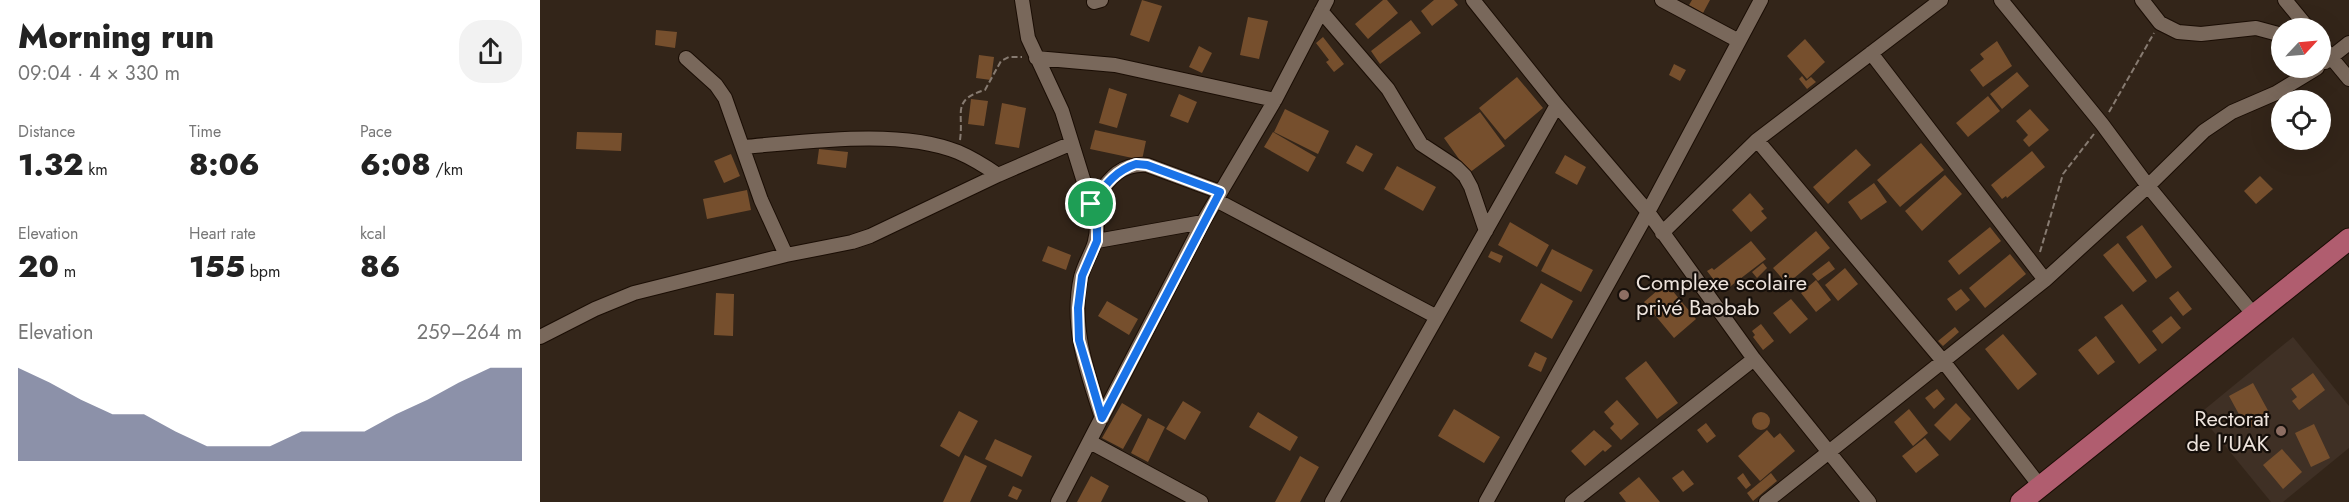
<!DOCTYPE html>
<html lang="en">
<head>
<meta charset="utf-8">
<style>
  body { margin:0; font-family:Jost,sans-serif; background:#f2f2f2; color:#222; height:100vh; display:flex; flex-direction:column; font-size:22px; white-space:nowrap }
  * { box-sizing:border-box; margin:0 }
  p { font-size:20px; color:#767676 }
  .icon { flex:none; width:33px; height:33px; fill:none; stroke:currentColor; stroke-width:2; stroke-linecap:round; stroke-linejoin:round }
  .map { position:relative; flex:1; overflow:hidden }
  .details { display:flex; flex-direction:column; background:#fff; width:540px }
  .details>* { flex:none }
  .needle { width:39px; rotate:64deg }
  .tools { position:absolute; left:1731px; top:18px; display:grid; gap:12px }
  .tools a { display:grid; place-items:center; width:60px; height:60px; border-radius:50%; background:#fff; box-shadow:0 6px 24px #0002; font-size:30px }
  .pin { position:absolute; display:grid; place-items:center; width:51px; height:51px; color:#fff; margin:-26px; border:3px solid #fff; border-radius:50%; box-shadow:0 2px 6px #0007 }
  .round { display:grid; place-items:center; flex:none; width:63px; height:63px; border-radius:24px; background:#f2f2f2 }
  .head { display:flex; align-items:center; justify-content:space-between; height:102px; padding:0 18px }
  h1 { font-size:33px; font-weight:800; line-height:45px }
  .metrics { display:grid; grid-template-columns:repeat(3,1fr); gap:9px; height:102px; padding:6px 18px }
  .metrics div { display:grid; align-content:center }
  .metrics b { font-size:30px; font-weight:800 }
  .metrics small { font-size:16px; font-weight:400 }
  .metrics p { font-size:16px }
  .chart { height:168px; padding:12px 18px }
  .chart p { display:flex; justify-content:space-between }
  .chart svg { width:100%; height:108px; margin-top:6px; fill:#5c6385; opacity:.7 }
  main { display:flex; flex:1; min-height:0 }
  .map>svg:first-child { display:block }
  .education { fill:#3f3025 }
  .building { fill:#764f2d }
  .lines { fill:none; stroke-linecap:round; stroke-linejoin:round }
  .street-casing { stroke:#1a0d04; stroke-width:16 }
  .primary-casing { stroke:#1a0d04; stroke-width:23 }
  .path { stroke:#877b71; stroke-width:2; stroke-dasharray:6 3; stroke-linecap:butt }
  .street { stroke:#79685b; stroke-width:14 }
  .primary { stroke:#b05d6f; stroke-width:21 }
  .route-casing { stroke:#fff; stroke-width:12 }
  .route { stroke:#1a73e8; stroke-width:8 }
  .education-dot { fill:#8d6e63; stroke:#160f0a; stroke-width:2 }
  .labels { text-anchor:middle; dominant-baseline:central; stroke-width:4.5; stroke-linejoin:round; paint-order:stroke }
  .poi-label { font-size:22px; fill:#ede3dc; stroke:#160f0a; text-anchor:start }
</style>
</head>
<body>
<main>
<section class="details">
<div class="head"><div><h1>Morning run</h1><p>09:04 · 4 × 330 m</p></div><a class="round"><svg class="icon" aria-label="share" viewBox="0 0 24 24"><path d="M12 15V3M7 8l5-5 5 5M5 13v7h14v-7"/></svg></a></div>
<div class="metrics">
<div><p>Distance</p><b>1.32<small> km</small></b></div>
<div><p>Time</p><b>8:06</b></div>
<div><p>Pace</p><b>6:08<small> /km</small></b></div>
</div>
<div class="metrics">
<div><p>Elevation</p><b>20<small> m</small></b></div>
<div><p>Heart rate</p><b>155<small> bpm</small></b></div>
<div><p>kcal</p><b>86</b></div>
</div>
<div class="chart"><p><span>Elevation</span>259–264 m</p>
<svg viewBox="0 0 160 44" preserveAspectRatio="none"><path d="M0 44V6L10 12L20 19L30 25L40 25L50 32L60 38L70 38L80 38L90 32L100 32L110 32L120 25L130 19L140 12L150 6L160 6V44z"/></svg>
</div>
</section>
<div class="map">
<svg width="1809" height="502" viewBox="0 0 1809 502">
  <rect width="100%" height="100%" fill="#332519"/>
  <path class="education" d="M1753,337L1809,406V448L1743,502H1731L1659,414Z"/>
  <path class="building" d="M602,0L622,6L609,42L590,35Z
    M843,0H847L858,13L828,39L815,24Z
    M894,0H914L918,5L892,26L881,11Z
    M1152,0H1170L1163,13L1149,5Z
    M708,17L728,21L719,59L700,55Z
    M871,20L881,33L840,64L831,51Z
    M116,30L137,32L135,48L115,45Z
    M783,37L804,64L794,72L786,62L789,60L776,43Z
    M1265,39L1285,62L1267,79L1247,56Z
    M1457,41L1472,66L1443,87L1430,70L1444,59L1440,54Z
    M659,46L672,53L662,73L649,67Z
    M439,55L454,57L451,80L436,78Z
    M1134,64L1146,70L1140,81L1129,75Z
    M1477,72L1489,86L1462,109L1450,94Z
    M1262,76L1266,81L1271,77L1276,82L1267,89L1259,79Z
    M977,77L1003,108L965,140L939,108Z
    M569,88L587,94L577,128L559,123Z
    M639,94L657,102L648,123L630,116Z
    M1448,96L1460,111L1428,137L1416,123Z
    M431,99L448,101L444,126L428,124Z
    M462,103L486,108L479,148L455,144Z
    M745,109L789,131L778,154L734,132Z
    M1490,109L1509,130L1489,147L1483,140L1488,135L1476,121Z
    M940,112L965,146L929,173L904,138Z
    M555,130L606,141L602,160L550,149Z
    M37,132L82,133L81,151L36,149Z
    M733,132L776,157L768,172L724,147Z
    M1381,143L1404,170L1360,207L1337,180Z
    M816,145L833,154L823,172L806,163Z
    M279,149L308,152L306,168L277,164Z
    M1316,149L1331,165L1288,204L1273,187Z
    M1492,151L1505,167L1467,198L1466,196L1462,199L1451,185Z
    M191,154L200,176L184,183L174,161Z
    M1025,155L1046,167L1037,185L1015,173Z
    M857,166L896,187L883,211L844,189Z
    M1405,175L1422,194L1382,231L1365,211Z
    M1720,176L1733,189L1716,204L1704,191Z
    M1334,183L1347,202L1321,220L1308,202Z
    M207,190L211,210L167,219L163,199Z
    M1210,193L1224,209L1221,211L1227,218L1211,232L1192,210Z
    M970,222L1009,245L997,267L958,245Z
    M1602,225L1632,267L1616,279L1586,237Z
    M1450,227L1461,241L1419,275L1408,261Z
    M1276,231L1290,248L1247,284L1233,268Z
    M1211,241L1226,259L1183,292L1167,271L1172,268L1174,270Z
    M1578,243L1607,281L1593,292L1563,255Z
    M508,246L531,255L526,270L502,261Z
    M1012,249L1053,270L1041,292L1001,271Z
    M951,251L963,256L960,263L948,257Z
    M1470,254L1486,274L1445,308L1429,288Z
    M1289,261L1295,269L1278,281L1272,274Z
    M1223,263L1227,268L1217,278L1212,272Z
    M1305,268L1318,284L1298,301L1285,285Z
    M1276,280L1291,300L1276,312L1261,293Z
    M1001,283L1033,301L1012,339L980,321Z
    M1126,283L1156,319L1134,338L1104,302Z
    M1421,289L1430,300L1416,311L1407,299Z
    M1638,291L1652,309L1643,316L1629,298Z
    M176,293L194,294L193,336L174,335Z
    M1251,299L1268,319L1250,334L1233,313Z
    M567,301L598,319L589,335L558,316Z
    M1582,304L1617,350L1599,364L1564,317Z
    M1631,316L1641,328L1622,344L1612,331Z
    M1221,324L1234,341L1223,350L1213,337L1215,335L1212,331Z
    M1415,327L1419,332L1403,346L1398,341Z
    M1463,334L1497,374L1478,390L1445,349Z
    M1556,336L1575,362L1558,375L1538,350Z
    M995,352L1007,358L1001,372L988,366Z
    M1106,361L1138,403L1117,419L1085,378Z
    M1773,373L1785,390L1759,410L1752,401L1757,397L1751,389Z
    M1713,383L1731,416L1707,429L1689,396Z
    M1397,389L1405,399L1394,409L1385,398Z
    M1077,400L1099,424L1081,440L1070,428L1074,424L1064,412Z
    M643,401L661,412L645,440L626,429Z
    M582,403L602,415L583,449L562,438Z
    M1416,403L1431,419L1410,441L1394,425Z
    M914,409L960,437L944,463L898,436Z
    M1369,409L1388,433L1373,446L1354,422Z
    M419,411L438,421L419,457L400,446Z
    M718,412L758,437L750,451L709,427Z
    M1212 421a9 9 0 1 1 18 0a9 9 0 1 1-18 0Z
    M608,418L625,427L608,462L591,453Z
    M1166,423L1176,436L1167,443L1157,430Z
    M1774,424L1790,458L1771,467L1755,433Z
    M1054,430L1072,446L1065,452L1063,450L1045,466L1031,451Z
    M1227,430L1234,438L1240,433L1255,451L1220,481L1198,456Z
    M1385,438L1399,455L1376,473L1362,456Z
    M455,439L492,456L482,477L445,459Z
    M1742,449L1762,472L1743,489L1723,465Z
    M425,455L447,466L430,502H403Z
    M760,456L779,467L760,502H735Z
    M1143,470L1154,484L1143,492L1132,478Z
    M1203,473L1211,485L1206,489L1197,478Z
    M1231,473L1237,481L1213,501L1207,493Z
    M551,476L569,486L561,502H537Z
    M1099,477L1120,502H1086L1079,493Z
    M473,486L482,490L477,500L468,496Z"/>
  <g class="lines">
    <defs>
      <path id="street" d="M482,0L488,38L522,111L557,224C557,250 547,255 541,277C530,326 547,372 562,418
        M933,0L1017,105L1108,212L1214,359L1329,502
        M1122,0L1199,41
        M1461,0L1562,124L1608,186L1714,315
        M1602,0L1620,23L1638,32L1661,34L1716,28L1742,35
        M1745,0L1768,28
        M554,2L561,0
        M781,11L848,89L881,144L916,167L925,176L931,187L946,231
        M1780,44L1809,79
        M1331,53L1505,280
        M146,58L176,85L185,98L221,200L246,255
        M496,58L575,65L735,100
        M1785,62L1809,43
        M1217,140L1403,361L1500,486
        M203,147C266,142 359,128 418,152C432,158 445,166 458,175
        M676,200L897,317
        M551,204C567,183 577,163 607,165L680,192
        M1122,233L1217,140L1401,0
        M557,241L663,222
        M0,337L55,309L94,293L246,255L312,242L330,236L458,175L532,143
        M550,442L661,502
        M518,502L663,222L735,100L787,0
        M792,502L1017,105
        M946,502L1108,212L1221,0
        M1032,502L1214,359
        M1226,502L1505,280L1608,186L1664,131L1692,112L1736,93L1777,68"/>
      <path id="primary" d="M1481,502L1809,239"/>
    </defs>
    <use href="#street" class="street-casing"/>
    <use href="#primary" class="primary-casing"/>
    <path class="path" d="M1569,112L1614,33
      M420,140C424,112 411,100 445,90L461,61L469,57H482
      M1500,252L1523,174L1554,134"/>
    <use href="#street" class="street"/>
    <use href="#primary" class="primary"/>
  </g>
  <g class="lines">
    <defs>
      <path id="route" d="M596,164L607,165L680,192L562,418L539,340L538,308L542,276L557,241V224L551,204C564,187 574,171 596,164Z"/>
    </defs>
    <use href="#route" class="route-casing"/>
    <use href="#route" class="route"/>
  </g>
  <g class="education-dot">
    <circle cx="1084" cy="295" r="6"/>
    <circle cx="1741" cy="431" r="6"/>
  </g>
  <g class="labels">
    <g class="poi-label">
      <text x="1096" y="282">Complexe scolaire<tspan x="1096" dy="25">privé Baobab</tspan></text>
      <text x="1729" y="418" text-anchor="end">Rectorat<tspan x="1729" dy="25">de l'UAK</tspan></text>
    </g>
  </g>
</svg>
<div class="tools">
<a><svg class="needle" viewBox="-14 -14 28 28"><path d="M0-13l5 13h-10z" fill="#e53935"/><path d="M0 13l5-13h-10z" fill="#767676"/></svg></a>
<a><svg class="icon" aria-label="locate" viewBox="0 0 24 24"><circle cx="12" cy="12" r="6"/><path d="M12 2v4M12 18v4M2 12h4M18 12h4"/></svg></a>
</div>
<div class="pin" style="left:551px;top:204px;background:#1e9e55"><svg class="icon" aria-label="arrive" viewBox="0 0 24 24"><path d="M6 21V4h12l-3 4 3 4H6"/></svg></div>
</div>
</main>
</body>
</html>
